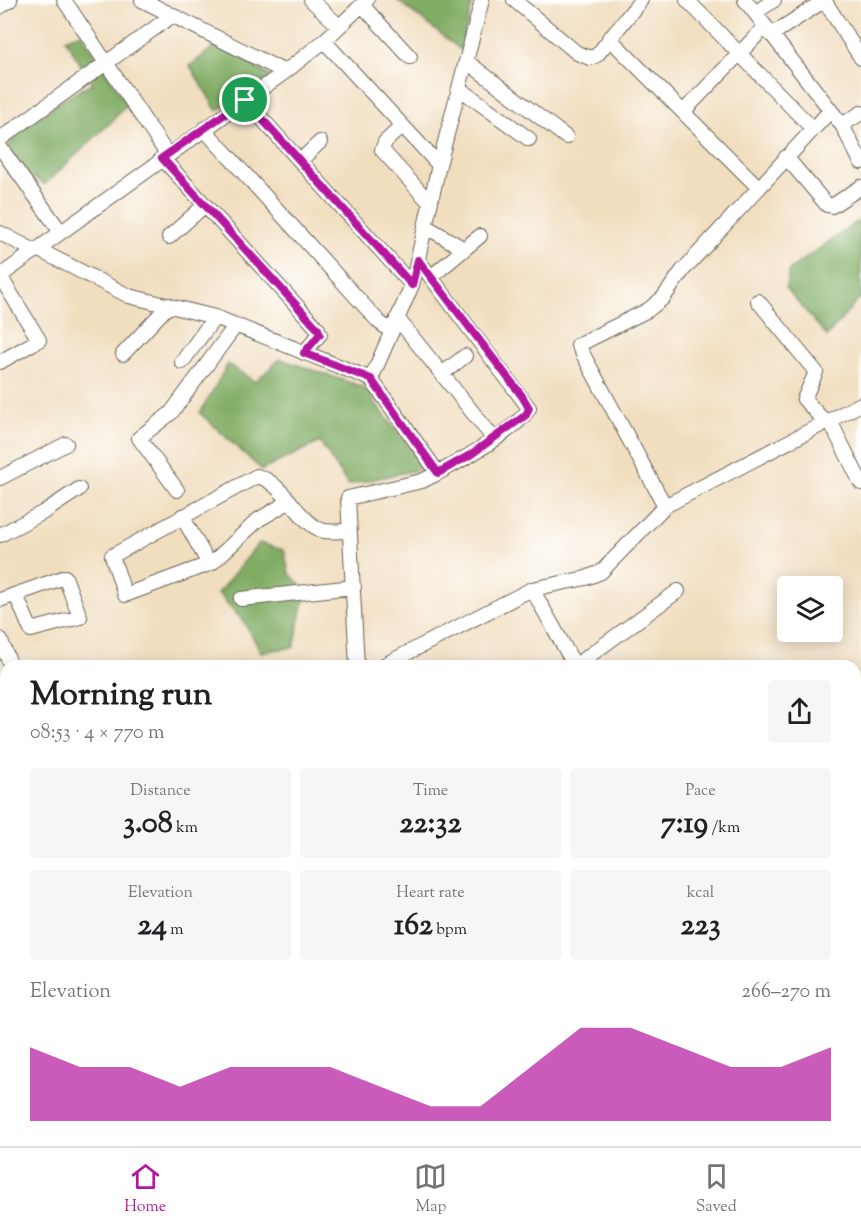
<!DOCTYPE html>
<html lang="en">
<head>
<meta charset="utf-8">
<style>
  body { margin:0; font-family:"Sorts Mill Goudy",serif; background:#f6f6f6; color:#202124; height:100vh; display:flex; flex-direction:column; font-size:22px; white-space:nowrap }
  * { box-sizing:border-box; margin:0 }
  p { font-size:20px; color:#757577 }
  .icon { flex:none; width:33px; height:33px; fill:none; stroke:currentColor; stroke-width:2; stroke-linecap:round; stroke-linejoin:round }
  .map { position:relative; flex:1; overflow:hidden }
  .sheet { position:absolute; left:0px; top:660px; width:861px; height:486px; display:flex; flex-direction:column; background:#fff; border-radius:18px 18px 0 0; box-shadow:0 3px 15px #0003 }
  .sheet>* { flex:none }
  .fabs { position:absolute; left:777px; top:576px; display:grid; gap:12px }
  .fabs a { display:grid; place-items:center; width:66px; height:66px; border-radius:6px; background:#fff; box-shadow:0 3px 15px #0003; font-size:30px }
  .pin { position:absolute; display:grid; place-items:center; width:51px; height:51px; color:#fff; margin:-26px; border:3px solid #fff; border-radius:50%; box-shadow:0 2px 6px #0007 }
  .round { display:grid; place-items:center; flex:none; width:63px; height:63px; border-radius:6px; background:#f6f6f6 }
  .overview { display:flex; align-items:center; justify-content:space-between; height:102px; padding:0 30px }
  h1 { font-size:33px; font-weight:700; line-height:45px }
  .stats { display:grid; grid-template-columns:repeat(3,1fr); gap:9px; height:102px; padding:6px 30px }
  .stats div { display:grid; align-content:center; border-radius:6px; background:#f6f6f6; text-align:center }
  .stats b { font-size:30px; font-weight:700 }
  .stats small { font-size:16px; font-weight:400 }
  .stats p { font-size:16px }
  .chart { height:168px; padding:12px 30px }
  .chart p { display:flex; justify-content:space-between }
  .chart svg { width:100%; height:108px; margin-top:6px; fill:#b5179e; opacity:.7 }
  .tabs { display:flex; justify-content:space-around; align-items:center; height:84px; border-top:2px solid #e0e0e0; background:#fff; font-size:16px; color:#757577 }
  .tabs a { display:grid; justify-items:center; gap:3px }
  .tabs .active { color:#b5179e }
  .map>svg:first-child { display:block }
  .forest { fill:#80ac63; stroke:#4e6440; stroke-width:1.5 }
  .lines { fill:none; stroke-linecap:round; stroke-linejoin:round }
  .river { stroke:#40afbc; stroke-width:18 }
  .minor-casing { stroke:#676055; stroke-width:16 }
  .path { stroke:#676055; stroke-width:1.5; stroke-dasharray:1.5 4.5; stroke-linecap:butt }
  .minor { stroke:#fff; stroke-width:14 }
  .route-casing { stroke:#fff; stroke-width:12 }
  .route { stroke:#b5179e; stroke-width:8 }
</style>
</head>
<body>
<div class="map">
<svg width="861" height="1146" viewBox="0 0 861 1146">
  <rect width="100%" height="100%" fill="#fff"/>
  <filter id="ink" filterUnits="userSpaceOnUse"><feTurbulence type="fractalNoise" baseFrequency=".0167" numOctaves="2"/><feDisplacementMap in="SourceGraphic" scale="12" xChannelSelector="R" yChannelSelector="G"/><feConvolveMatrix kernelMatrix="1 2 1 2 8 2 1 2 1" color-interpolation-filters="sRGB"/></filter>
  <filter id="wash" filterUnits="userSpaceOnUse"><feTurbulence type="fractalNoise" baseFrequency=".008" numOctaves="4" result="noise"/><feDisplacementMap in="SourceGraphic" scale="24" xChannelSelector="R" yChannelSelector="G"/><feGaussianBlur stdDeviation="1.35" result="paint"/><feColorMatrix in="noise" values="0 0 0 0 0 0 0 0 0 0 0 0 0 0 0 0 0 1.4 0 .05"/><feComposite in="paint" operator="in"/></filter>
  <g filter="url(#wash)">
    <rect width="100%" height="100%" fill="#f1debf"/>
    <path class="forest" d="M397,0H473L461,50Z
      M81,33L127,104L113,120L45,184L27,175L8,149C14,125 71,96 92,83L65,39Z
      M219,43L271,77L217,111L190,66Z
      M861,219V297L827,336L786,288L789,270Z
      M280,359L363,387L425,468L348,485L320,442L262,470L200,413L228,364L255,382Z
      M259,543L284,550L289,573L306,591L294,647L261,652L244,622L218,593Z"/>
    <g class="lines">
      <path class="river" d="M0,780L6,789
        M237,1140L240,1146"/>
    </g>
  </g>
  <g filter="url(#ink)">
    <g class="lines">
      <defs>
        <path id="minor" d="M64,0L167,154
          M142,0L285,72
          M311,0L339,26
          M514,0L577,53L590,58L597,55L641,0
          M687,0L813,129
          M745,0L842,125L861,162
          M824,0L861,58
          M362,5L410,57
          M0,7L10,0
          M755,13L774,0
          M771,35L825,0
          M609,38L758,187
          M324,41L439,165
          M466,61L566,137
          M459,88L529,139
          M245,100L412,285
          M684,111L765,27
          M842,125L861,113
          M402,126L385,142L382,150L430,203
          M204,129L379,322L391,331
          M0,139L173,15
          M0,147L60,231
          M786,157L827,205L832,206L861,187
          M162,158L318,329L320,334L304,353
          M300,161L320,142
          M425,226L464,249
          M0,233L35,251
          M169,237L205,205
          M37,249L129,296L215,317L371,379L438,473L422,481L348,498L357,666
          M418,260L529,408C519,429 460,461 438,473
          M0,276L285,72L324,41L367,0
          M431,277L480,236
          M758,301L816,372L804,399L826,423
          M397,318L494,439
          M123,354L169,305
          M0,362L39,340L0,276
          M182,362L215,317
          M442,374L465,356
          M371,379L412,285L439,165L482,0
          M830,421L861,483
          M0,478L66,444
          M177,490L139,438L171,413L236,325
          M290,501L258,520L212,563L125,595L112,556L257,476C285,483 298,523 324,531C331,532 341,531 348,531
          M665,506L578,345L648,310L663,298L683,270L830,111
          M182,516L209,564
          M0,535L44,512L79,489
          M532,589L575,666
          M241,599L354,587
          M0,600L65,577L80,617L31,630L16,595
          M0,639L11,666
          M382,666L532,589L586,578L601,572L665,506L861,404
          M575,666L678,591
          M855,758L861,754
          M0,1036L6,1041
          M105,1140L107,1146
          M403,1140L406,1146
          M794,1140L797,1146
          M7,1146L8,1140
          M472,1146L483,1140"/>
      </defs>
      <use href="#minor" class="minor-casing"/>
      <path class="path" d="M0,741L6,749
        M0,808L6,817
        M855,947L861,946"/>
      <use href="#minor" class="minor"/>
    </g>
  </g>
  <g class="lines" filter="url(#ink)">
    <defs>
      <path id="route" d="M245,100L412,285L418,260L522,396L529,408L526,415L470,455L438,473L371,379L304,353L320,334L318,329L162,158Z"/>
    </defs>
    <use href="#route" class="route-casing"/>
    <use href="#route" class="route"/>
  </g>
</svg>
<div class="fabs">
<a><svg class="icon" aria-label="layers" viewBox="0 0 24 24"><path d="M12 4l9 5-9 5-9-5zM3 14l9 5 9-5"/></svg></a>
</div>
<div class="pin" style="left:245px;top:100px;background:#1e9e55"><svg class="icon" aria-label="arrive" viewBox="0 0 24 24"><path d="M6 21V4h12l-3 4 3 4H6"/></svg></div>
<section class="sheet">
<div class="overview"><div><h1>Morning run</h1><p>08:53 · 4 × 770 m</p></div><a class="round"><svg class="icon" aria-label="share" viewBox="0 0 24 24"><path d="M12 15V3M7 8l5-5 5 5M5 13v7h14v-7"/></svg></a></div>
<div class="stats">
<div><p>Distance</p><b>3.08<small> km</small></b></div>
<div><p>Time</p><b>22:32</b></div>
<div><p>Pace</p><b>7:19<small> /km</small></b></div>
</div>
<div class="stats">
<div><p>Elevation</p><b>24<small> m</small></b></div>
<div><p>Heart rate</p><b>162<small> bpm</small></b></div>
<div><p>kcal</p><b>223</b></div>
</div>
<div class="chart"><p><span>Elevation</span>266–270 m</p>
<svg viewBox="0 0 160 44" preserveAspectRatio="none"><path d="M0 44V14L10 22L20 22L30 30L40 22L50 22L60 22L70 30L80 38L90 38L100 22L110 6L120 6L130 14L140 22L150 22L160 14V44z"/></svg>
</div>
</section>
</div>
<nav class="tabs">
<a class="active"><svg class="icon" aria-label="home" viewBox="0 0 24 24"><path d="M3 11l9-7 9 7M6 9v11h12V9"/></svg>Home</a>
<a><svg class="icon" aria-label="map" viewBox="0 0 24 24"><path d="M3 6l6-2 6 2 6-2v14l-6 2-6-2-6 2zM9 4v14M15 6v14"/></svg>Map</a>
<a><svg class="icon" aria-label="saved" viewBox="0 0 24 24"><path d="M7 4h10v16l-5-4-5 4z"/></svg>Saved</a>
</nav>
</body>
</html>
